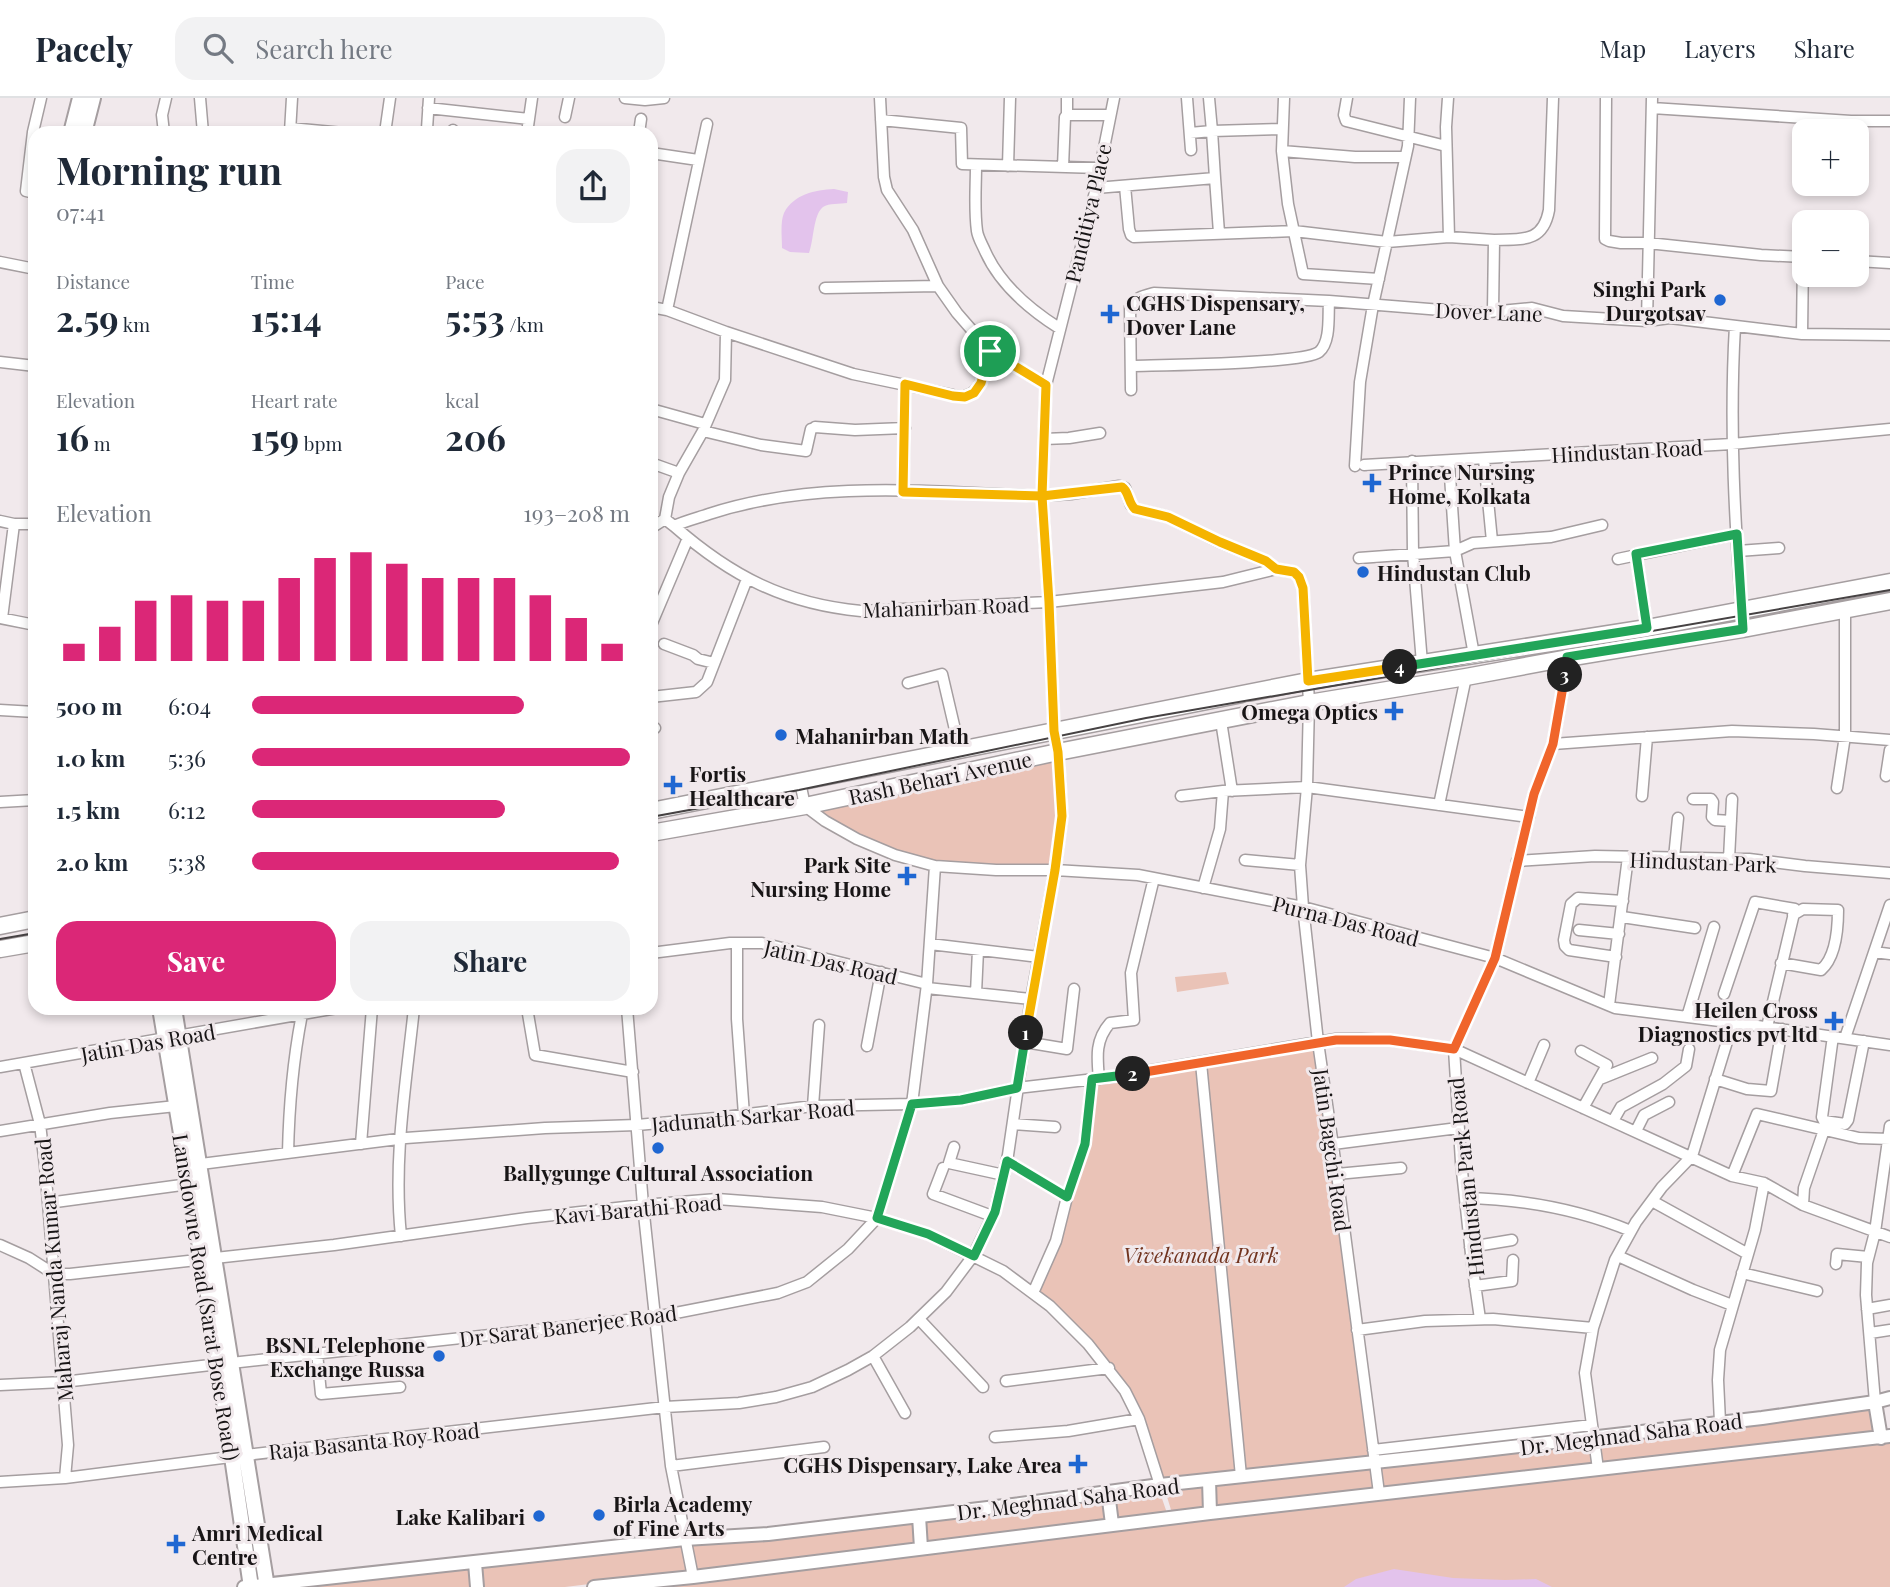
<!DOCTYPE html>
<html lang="en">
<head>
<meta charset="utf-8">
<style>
  body { margin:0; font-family:"Playfair Display",serif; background:#f2f2f3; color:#1f2937; height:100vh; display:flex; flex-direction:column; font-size:26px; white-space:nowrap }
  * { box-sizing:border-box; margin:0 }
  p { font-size:23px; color:#747a83 }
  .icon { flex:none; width:38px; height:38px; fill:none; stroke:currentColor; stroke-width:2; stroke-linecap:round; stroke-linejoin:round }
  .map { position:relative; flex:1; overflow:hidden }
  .side { position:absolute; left:28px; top:28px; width:630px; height:889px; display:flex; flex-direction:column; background:#fff; border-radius:21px; box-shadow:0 4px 10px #0003 }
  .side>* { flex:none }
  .fabs { position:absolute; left:1792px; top:21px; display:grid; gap:14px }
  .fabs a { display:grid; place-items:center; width:77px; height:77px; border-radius:14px; background:#fff; box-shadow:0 4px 10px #0003; font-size:35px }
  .pin { position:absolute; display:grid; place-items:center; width:60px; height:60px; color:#fff; margin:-30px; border:4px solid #fff; border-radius:50%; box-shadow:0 2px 7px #0007 }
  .km { position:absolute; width:35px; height:35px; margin:-18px; border-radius:50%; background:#222; color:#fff; font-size:19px; line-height:35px; text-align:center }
  .round { display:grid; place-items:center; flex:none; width:74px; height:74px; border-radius:21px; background:#f2f2f3 }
  .head { display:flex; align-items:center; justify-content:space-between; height:119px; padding:0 28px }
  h1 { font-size:38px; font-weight:700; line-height:52px }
  .metrics { display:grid; grid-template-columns:repeat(3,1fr); gap:10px; height:119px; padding:7px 28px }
  .metrics div { display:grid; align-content:center }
  .metrics b { font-size:35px; font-weight:700 }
  .metrics small { font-size:19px; font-weight:400 }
  .metrics p { font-size:19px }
  .chart { height:196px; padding:14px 28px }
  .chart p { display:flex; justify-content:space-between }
  .chart svg { width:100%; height:126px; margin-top:7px; stroke:#db2777; stroke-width:6 }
  .action { display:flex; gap:14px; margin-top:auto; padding:14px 28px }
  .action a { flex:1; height:80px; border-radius:21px; background:#db2777; color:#fff; font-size:28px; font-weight:700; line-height:80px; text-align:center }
  .action a+a { background:#f2f2f3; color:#1f2937 }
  ul { padding:0 28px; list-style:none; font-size:23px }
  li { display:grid; grid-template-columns:112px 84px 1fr; align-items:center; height:52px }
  li i { height:18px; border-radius:9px; background:#db2777 }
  header { display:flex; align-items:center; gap:42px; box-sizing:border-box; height:98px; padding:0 35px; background:#fff; border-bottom:2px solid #e0e1e3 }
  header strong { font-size:33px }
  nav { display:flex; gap:38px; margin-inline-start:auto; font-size:24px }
  .search { width:490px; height:63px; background:#f2f2f3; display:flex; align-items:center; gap:18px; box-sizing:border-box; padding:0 24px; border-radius:21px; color:#747a83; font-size:26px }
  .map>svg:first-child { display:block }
  .green { fill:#eac3b7 }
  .water { fill:#e3c3ec }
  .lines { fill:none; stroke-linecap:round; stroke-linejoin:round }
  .minor-casing { stroke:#a59ea0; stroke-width:13 }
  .tertiary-casing { stroke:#a59ea0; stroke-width:16 }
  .secondary-casing { stroke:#a59ea0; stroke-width:18 }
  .primary-casing { stroke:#a59ea0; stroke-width:19 }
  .minor { stroke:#fff; stroke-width:10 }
  .tertiary { stroke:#fff; stroke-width:12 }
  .secondary { stroke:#fff; stroke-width:14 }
  .primary { stroke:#fff; stroke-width:16 }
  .tram { stroke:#464243; stroke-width:2 }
  .split-1-casing { stroke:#fff; stroke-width:14 }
  .split-2-casing { stroke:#fff; stroke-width:14 }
  .split-3-casing { stroke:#fff; stroke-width:14 }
  .split-4-casing { stroke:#fff; stroke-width:14 }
  .split-5-casing { stroke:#fff; stroke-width:14 }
  .split-1 { stroke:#f5b400; stroke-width:9 }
  .split-2 { stroke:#22a559; stroke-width:9 }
  .split-3 { stroke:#f0652b; stroke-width:9 }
  .split-4 { stroke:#22a559; stroke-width:9 }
  .split-5 { stroke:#f5b400; stroke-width:9 }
  .poi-dot { fill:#1f67d2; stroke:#f1e9ec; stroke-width:2.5 }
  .labels { text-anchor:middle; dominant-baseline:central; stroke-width:6; stroke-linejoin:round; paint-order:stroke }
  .street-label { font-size:21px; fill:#181516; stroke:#f1e9ec }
  .poi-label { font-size:21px; font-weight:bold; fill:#181516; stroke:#f1e9ec; text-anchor:end }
  .park-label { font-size:21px; font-style:italic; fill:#71331e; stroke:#f1e9ec }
</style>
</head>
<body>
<header>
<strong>Pacely</strong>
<div class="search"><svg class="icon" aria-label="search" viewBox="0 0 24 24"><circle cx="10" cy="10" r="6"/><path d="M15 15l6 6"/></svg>Search here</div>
<nav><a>Map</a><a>Layers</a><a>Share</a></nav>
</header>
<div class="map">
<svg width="1890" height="1489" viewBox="0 0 1890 1489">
  <rect width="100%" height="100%" fill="#f1e9ec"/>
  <path class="green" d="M1063,661L1054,769C983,769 914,771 851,734C838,727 826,720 815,710L893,697Z
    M1226,874L1229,886L1177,894L1175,879Z
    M1317,951L1370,1358L1162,1383L1128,1289L1038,1193L1058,1145L1096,987Z
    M1873,1306L1879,1337L1380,1392L1377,1366Z
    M1890,1340V1489H603Z
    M1372,1365L1376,1392L1172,1415L1164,1389Z
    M1158,1389L1167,1415L869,1454L695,1471L688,1445Z
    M682,1445L689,1474L565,1489H267L447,1473Z"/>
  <path class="water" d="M834,91L848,94L847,105C840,106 829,105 823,109C813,117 814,142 809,155L790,154L782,150C782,140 780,124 784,115C794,96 815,92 834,91Z
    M1394,1471L1453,1480L1505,1482L1536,1481L1552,1489H1344L1356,1481Z"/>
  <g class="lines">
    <defs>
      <path id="minor" d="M200,0L203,35
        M625,0L645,2L664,0
        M880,0L884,79L887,92L913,132L938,188L957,215L990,253L1046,287
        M1067,0V17
        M1187,0L1191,52
        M1284,0L1282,53L1288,106L1303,176L1379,181
        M1347,0L1344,17L1346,23L1446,48
        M1448,0L1446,29L1449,139L1494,142L1493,213
        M1606,0L1605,141L1609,143L1621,145H1648L1761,157L1804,159
        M428,10L529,21
        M1652,10L1851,23H1890
        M565,19L569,0
        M881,22L961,30L962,66L1099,70
        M290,30L343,35
        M427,31L429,0
        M453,32V35
        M290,34L292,0
        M164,35L162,17L166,0
        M385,35L390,0
        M527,35L532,0
        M639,35L641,21
        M1190,35L1212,33L1209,0
        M1282,53L1355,59H1405
        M651,55L698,62
        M976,67C976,89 974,111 977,133C978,140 982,146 985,153C1000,187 1029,211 1059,230
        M1008,68L1010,0
        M1063,69L1065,19L1067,17H1110
        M1215,80L1212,33L1282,31
        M1125,88L1129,131L1131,137L1134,139L1294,133L1387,144L1449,139
        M1096,90L1215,80L1219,135
        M35,95L26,93L33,34L41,0
        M1494,142C1522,141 1543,145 1549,112L1553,0
        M1857,163L1890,165
        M0,164L35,171
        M825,190L938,188
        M651,209L667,212L726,234L853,276L953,297C954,298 964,299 965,298C983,295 986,267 990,253
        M667,212L707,26
        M1647,223L1652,0
        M1735,228C1729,330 1735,430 1743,531
        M1802,236L1803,159
        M0,264L35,268
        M1131,268C1160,267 1303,266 1319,254C1331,244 1328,218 1329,203
        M1131,292L1130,209C1136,199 1143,198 1154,195L1329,203L1479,215L1532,210L1563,218L1647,223L1670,220L1802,236L1890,237
        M651,311L705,326
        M815,329L855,332L905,330
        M703,333L761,347L806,353L811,331
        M1044,341L1069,340L1100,335
        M1484,361L1492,443
        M1412,363L1413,456L1422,565
        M1449,363L1455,453L1474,557
        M651,365L679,375
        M1364,367L1732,346L1890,331
        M1355,368L1360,284L1373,207L1408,48L1410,0
        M903,394L905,286
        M665,421L669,399L679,375L703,333L725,282L726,234
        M0,423L14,426H35
        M674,428C731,478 785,506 861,513L1049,504L1223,484L1276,471L1294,474L1299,479L1303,490L1309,605L1307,689L1300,767L1303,809L1318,944L1337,1076L1379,1395
        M651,430L665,421L674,428C685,423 697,420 709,416C816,381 932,394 1042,398L1071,396L1119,388L1125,390L1131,407L1135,411L1168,419L1219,444L1266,463L1276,471
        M1738,453L1779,450
        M1636,456L1647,530
        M1359,460L1455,453L1473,445L1551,439L1602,427
        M1618,461L1737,436
        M0,520L35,527
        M2,520L14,426
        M652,525L688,440
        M664,546L693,557L698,561L714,565
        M908,585L942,576L960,653
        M651,599L696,594L707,584L747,481
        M0,612L35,614
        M1221,623L1232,693
        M651,631L655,630
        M1553,646L1732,633L1814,636L1890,642
        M1886,678L1890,652
        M800,684L805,708L825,723L857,741L895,757L935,768L996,772H1055L1138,777L1303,809L1495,860L1615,910L1744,926L1890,947
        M1837,690L1845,638V511
        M1181,698L1223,693L1307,689L1529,719
        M1642,698L1647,639
        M1693,701H1711L1713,704L1712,719L1715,722L1731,723
        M0,704L35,702
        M1439,707L1466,579
        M1674,760L1678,720
        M1729,761L1732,701
        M1245,762L1300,767
        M1517,763L1595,758L1749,761L1805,768L1890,775
        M1203,790L1220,731L1223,693
        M1622,819L1695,830
        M1579,832L1619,836
        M737,845V921L744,1017
        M930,846L1039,859
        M1874,854L1890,856
        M651,855L730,845H762L927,886
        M1616,859L1569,852L1565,848L1564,842L1571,806L1578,800L1623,803
        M1781,865L1821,872C1836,859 1838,831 1838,812L1803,811L1793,817
        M927,890L1031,901
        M976,895L978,852
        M1724,896L1755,804L1795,811L1767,929
        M1609,907L1628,759
        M527,910L535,957L633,974
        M627,910L643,1107L671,1368L693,1479
        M1687,919L1714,829
        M1833,938L1822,1019L1824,1023L1845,1026L1848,1022L1864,943
        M1845,940L1890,807
        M1025,944L1067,951L1074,891
        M867,948L881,874
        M1581,953L1607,967L1583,1010
        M24,965L40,1026L45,1068L68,1347L65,1380
        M1201,965L1241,1378
        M0,969L337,910
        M1099,981C1097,959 1095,942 1110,925L1134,922L1131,875L1154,780
        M1600,981L1652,960
        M1715,981L1747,991L1771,993L1782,931
        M1528,985L1544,947
        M813,1008L819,927
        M1613,1023L1621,1009L1663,986L1686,968L1689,951
        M1013,1026L1055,1029
        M0,1033L110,1015L176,1008
        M1636,1033L1644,1017L1669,1004
        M361,1046L372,910
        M1333,1046L1458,1030
        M954,1049L949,1065L1004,1077
        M288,1055C289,1008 293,962 302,916
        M1007,1063L1067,1099
        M193,1067L406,1040L545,1030L637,1027L716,1020L813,1008L912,1006L961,1002L1017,990L1112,979L1336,941H1361L1390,942L1454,951L1732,1078L1764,1085L1803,1107L1890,1139
        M943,1070L933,1096L992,1118
        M1337,1076L1401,1070
        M1732,1078L1757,1016L1859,1040L1890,1041
        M1465,1100C1521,1101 1578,1111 1631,1133
        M1652,1103L1748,1156
        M48,1105L189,1086
        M1803,1107L1804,1090L1824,1032
        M401,1138C393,1061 406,986 414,910
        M0,1147L29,1160L54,1176H70L334,1147L527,1120L643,1107L717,1101L822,1109L877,1120L928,1136L1003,1173L1050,1208L1088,1246L1125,1293L1139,1321L1160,1387
        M1470,1149L1512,1142
        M1618,1158L1693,1192L1732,1207
        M1836,1166L1837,1156L1868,1159
        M1742,1175L1817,1193
        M1475,1188L1512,1183L1513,1162
        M1033,1195L1056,1143L1067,1099L1085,1046L1092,981
        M1867,1211L1890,1207
        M919,1221L983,1289
        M1480,1221L1472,1165L1461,1064L1454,951L1495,860L1534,696L1553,646L1568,560
        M1357,1232L1425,1223L1493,1221L1593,1230
        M1870,1235L1890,1232
        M317,1255L321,1296L400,1289
        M873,1258L905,1315
        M231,1265L655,1219L778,1195L807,1184L848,1151L877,1120L912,1006L927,886L935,768
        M1006,1283L1109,1270
        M0,1287L63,1284L219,1266
        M1875,1304L1866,1197L1867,1165L1875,1134L1890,1028
        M1720,1324L1718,1282L1720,1252L1755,1132L1764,1085
        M995,1339L1068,1333L1139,1321
        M1373,1352L1592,1327
        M671,1368L824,1349
        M1598,1371L1585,1275L1593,1230L1615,1162L1636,1124L1662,1089L1692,1058L1733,924
        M0,1384L65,1380L246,1357L665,1309L739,1305L776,1299L812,1289L848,1272L873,1258L910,1229L946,1194L973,1158L995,1113L1008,1057L1030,907L1055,772L1062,718L1058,654L1054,633L1049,504L1042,398L1046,287L1096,90L1114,0"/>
      <path id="tertiary" d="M1875,1304L1881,1340
        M1209,1382L1210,1415
        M1108,1394L1112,1426
        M919,1418L921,1450
        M475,1465L477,1489
        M244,1489L685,1441L768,1436L1013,1407L1160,1387L1459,1355L1762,1320L1875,1304L1890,1300
        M594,1489L693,1479L1210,1415L1890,1338"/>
      <path id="secondary" d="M71,35L80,0
        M84,35L93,0
        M160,910L211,1215L251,1489
        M174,910L267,1489"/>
      <path id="primary" d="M651,713L1308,583L1647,530L1890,484
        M651,735L805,708L1058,654L1309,605L1466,579L1568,560L1743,531L1890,503
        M0,828L35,821
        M0,851L35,845"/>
    </defs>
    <use href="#minor" class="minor-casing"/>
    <use href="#tertiary" class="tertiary-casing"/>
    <use href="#secondary" class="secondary-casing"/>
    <use href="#primary" class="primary-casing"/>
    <use href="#minor" class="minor"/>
    <use href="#tertiary" class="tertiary"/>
    <use href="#secondary" class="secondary"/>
    <use href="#primary" class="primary"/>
    <path class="tram" d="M651,719L799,692L1146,620L1890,492
      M0,841L35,835"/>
  </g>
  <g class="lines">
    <defs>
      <path id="split-1" d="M990,253L1046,287L1042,398L1049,504L1054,633L1058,654L1062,718L1055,772L1026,935"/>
      <path id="split-2" d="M1026,935L1017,990L961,1002L912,1006L877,1120L928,1136L974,1158L995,1114L1007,1063L1067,1099L1085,1046L1092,981L1133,976"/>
      <path id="split-3" d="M1133,976L1336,942H1390L1454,951L1495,860L1534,696L1553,646L1565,577"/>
      <path id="split-4" d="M1400,569L1647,530L1636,456L1737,436L1743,531L1567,559L1565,577"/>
      <path id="split-5" d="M990,253L981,285L974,295L965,299L953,298L905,286L903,394L1042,398L1122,389C1129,393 1128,405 1135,411L1168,419L1220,444L1266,463L1276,471L1294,474L1299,479L1303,490L1308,583L1400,569"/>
    </defs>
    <use href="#split-1" class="split-1-casing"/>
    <use href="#split-2" class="split-2-casing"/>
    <use href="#split-3" class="split-3-casing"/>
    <use href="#split-4" class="split-4-casing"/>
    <use href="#split-5" class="split-5-casing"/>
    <use href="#split-1" class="split-1"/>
    <use href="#split-2" class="split-2"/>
    <use href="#split-3" class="split-3"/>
    <use href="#split-4" class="split-4"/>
    <use href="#split-5" class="split-5"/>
  </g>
  <g class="poi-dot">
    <circle cx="1720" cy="202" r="7"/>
    <path d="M1106.5 205.5h7v7h7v7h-7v7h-7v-7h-7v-7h7z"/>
    <path d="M1368.5 374.5h7v7h7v7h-7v7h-7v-7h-7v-7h7z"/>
    <circle cx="1363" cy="474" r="7"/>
    <path d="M1390.5 602.5h7v7h7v7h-7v7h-7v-7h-7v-7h7z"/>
    <circle cx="781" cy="637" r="7"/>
    <path d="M669.5 676.5h7v7h7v7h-7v7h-7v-7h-7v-7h7z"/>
    <path d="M903.5 767.5h7v7h7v7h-7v7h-7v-7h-7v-7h7z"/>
    <path d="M1830.5 912.5h7v7h7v7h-7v7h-7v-7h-7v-7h7z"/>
    <circle cx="658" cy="1050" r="7"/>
    <circle cx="439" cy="1258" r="7"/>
    <path d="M1074.5 1355.5h7v7h7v7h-7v7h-7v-7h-7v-7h7z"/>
    <circle cx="599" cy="1417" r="7"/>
    <circle cx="539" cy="1418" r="7"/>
    <path d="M172.5 1435.5h7v7h7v7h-7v7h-7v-7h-7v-7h7z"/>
  </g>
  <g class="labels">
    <g class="street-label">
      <text transform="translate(1087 115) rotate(-77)">Panditiya Place</text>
      <text transform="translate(1489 213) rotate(2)">Dover Lane</text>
      <text transform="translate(1627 352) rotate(-3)">Hindustan Road</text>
      <text transform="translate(946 508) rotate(-2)">Mahanirban Road</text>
      <text transform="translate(940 679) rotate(-12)">Rash Behari Avenue</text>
      <text transform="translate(1703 763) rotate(2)">Hindustan Park</text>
      <text transform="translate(1346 822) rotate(14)">Purna Das Road</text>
      <text transform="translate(831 863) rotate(13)">Jatin Das Road</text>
      <text transform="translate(148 944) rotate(-10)">Jatin Das Road</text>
      <text transform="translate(753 1017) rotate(-5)">Jadunath Sarkar Road</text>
      <text transform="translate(1333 1052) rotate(82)">Jatin Bagchi Road</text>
      <text transform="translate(1465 1079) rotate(-96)">Hindustan Park Road</text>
      <text transform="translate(638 1110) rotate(-5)">Kavi Barathi Road</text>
      <text transform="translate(53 1172) rotate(-95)">Maharaj Nanda Kumar Road</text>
      <text transform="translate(207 1199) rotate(81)">Lansdowne Road (Sarat Bose Road)</text>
      <text transform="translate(568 1227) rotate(-7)">Dr Sarat Banerjee Road</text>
      <text transform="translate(1631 1335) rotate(-7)">Dr. Meghnad Saha Road</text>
      <text transform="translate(374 1342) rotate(-6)">Raja Basanta Roy Road</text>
      <text transform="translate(1068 1400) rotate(-7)">Dr. Meghnad Saha Road</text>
    </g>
    <g class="poi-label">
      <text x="1706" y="190">Singhi Park<tspan x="1706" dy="24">Durgotsav</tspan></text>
      <text x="1126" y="204" text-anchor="start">CGHS Dispensary,<tspan x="1126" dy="24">Dover Lane</tspan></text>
      <text x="1388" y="373" text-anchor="start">Prince Nursing<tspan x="1388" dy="24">Home, Kolkata</tspan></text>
      <text x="1377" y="474" text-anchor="start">Hindustan Club</text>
      <text x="1378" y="613">Omega Optics</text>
      <text x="795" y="637" text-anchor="start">Mahanirban Math</text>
      <text x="689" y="675" text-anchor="start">Fortis<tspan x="689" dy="24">Healthcare</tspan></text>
      <text x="891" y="766">Park Site<tspan x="891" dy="24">Nursing Home</tspan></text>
      <text x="1818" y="911">Heilen Cross<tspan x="1818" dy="24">Diagnostics pvt ltd</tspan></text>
      <text x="658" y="1074" text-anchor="middle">Ballygunge Cultural Association</text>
      <text x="425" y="1246">BSNL Telephone<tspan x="425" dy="24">Exchange Russa</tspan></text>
      <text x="1062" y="1366">CGHS Dispensary, Lake Area</text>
      <text x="613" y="1405" text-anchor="start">Birla Academy<tspan x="613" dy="24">of Fine Arts</tspan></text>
      <text x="525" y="1418">Lake Kalibari</text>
      <text x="192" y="1434" text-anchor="start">Amri Medical<tspan x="192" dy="24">Centre</tspan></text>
    </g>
    <g class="park-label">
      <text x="1201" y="1156">Vivekanada Park</text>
    </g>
  </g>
</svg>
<div class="fabs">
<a>+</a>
<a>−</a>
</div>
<div class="pin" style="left:990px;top:253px;background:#1e9e55"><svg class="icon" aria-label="arrive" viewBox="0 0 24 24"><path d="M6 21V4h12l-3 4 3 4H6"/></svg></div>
<b class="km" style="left:1026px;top:935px">1</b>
<b class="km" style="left:1133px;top:976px">2</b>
<b class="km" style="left:1565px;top:577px">3</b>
<b class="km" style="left:1400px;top:569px">4</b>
<section class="side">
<div class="head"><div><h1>Morning run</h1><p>07:41</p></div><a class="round"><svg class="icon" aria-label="share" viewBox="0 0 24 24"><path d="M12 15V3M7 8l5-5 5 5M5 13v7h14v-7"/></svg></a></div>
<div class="metrics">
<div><p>Distance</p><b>2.59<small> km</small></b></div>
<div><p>Time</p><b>15:14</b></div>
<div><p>Pace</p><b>5:53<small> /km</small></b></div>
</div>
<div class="metrics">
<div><p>Elevation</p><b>16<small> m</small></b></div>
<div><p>Heart rate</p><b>159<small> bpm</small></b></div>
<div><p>kcal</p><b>206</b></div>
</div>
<div class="chart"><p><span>Elevation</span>193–208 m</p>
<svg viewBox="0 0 160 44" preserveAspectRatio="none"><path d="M5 44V38M15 44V32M25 44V23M35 44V21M45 44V23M55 44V23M65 44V15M75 44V8M85 44V6M95 44V10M105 44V15M115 44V15M125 44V15M135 44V21M145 44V29M155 44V38"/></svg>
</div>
<ul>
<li><b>500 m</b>6:04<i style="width:72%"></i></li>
<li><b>1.0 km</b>5:36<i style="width:100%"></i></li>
<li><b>1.5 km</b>6:12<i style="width:67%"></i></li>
<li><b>2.0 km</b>5:38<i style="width:97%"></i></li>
</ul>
<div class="action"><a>Save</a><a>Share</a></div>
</section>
</div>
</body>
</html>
